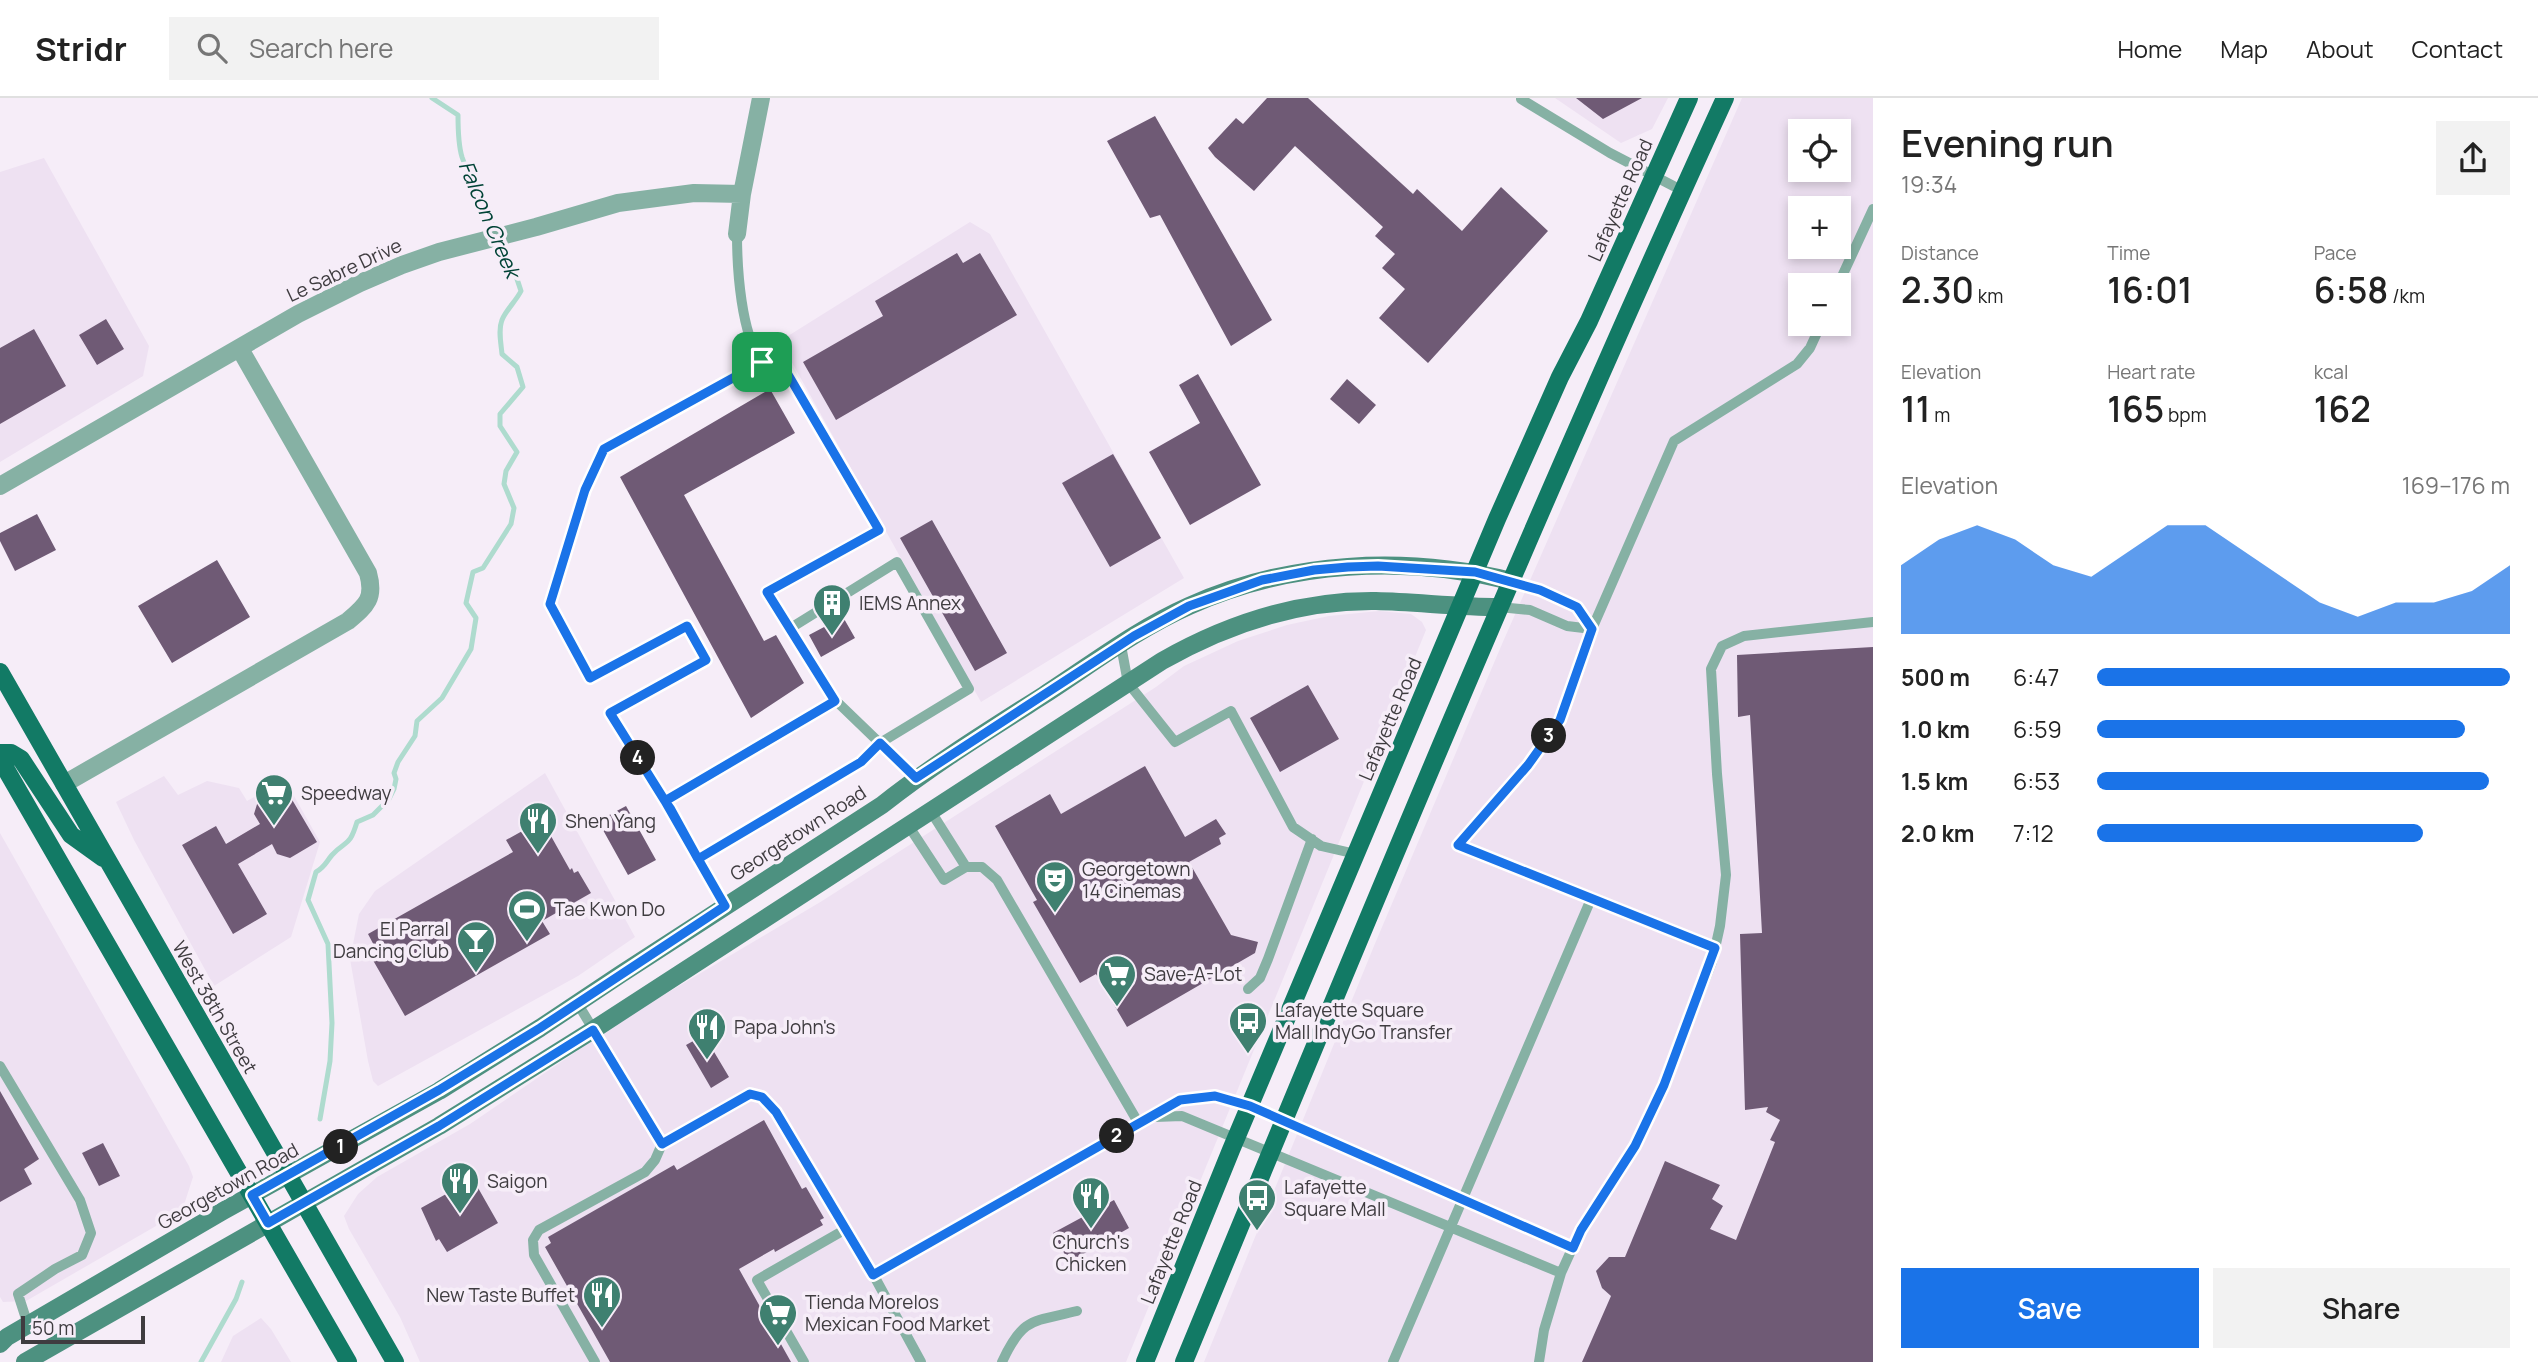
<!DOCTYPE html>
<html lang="en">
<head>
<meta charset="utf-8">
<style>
  body { margin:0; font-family:Manrope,sans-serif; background:#f2f2f2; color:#222; height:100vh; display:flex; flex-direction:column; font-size:26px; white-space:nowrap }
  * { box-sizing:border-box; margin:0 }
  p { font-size:23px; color:#767676 }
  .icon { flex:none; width:38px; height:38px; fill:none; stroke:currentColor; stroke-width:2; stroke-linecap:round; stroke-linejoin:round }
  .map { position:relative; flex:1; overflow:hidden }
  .sheet { display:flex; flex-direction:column; background:#fff; width:665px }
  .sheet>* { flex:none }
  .fabs { position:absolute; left:1788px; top:21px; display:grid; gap:14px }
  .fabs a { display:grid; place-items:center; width:63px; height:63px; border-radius:0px; background:#fff; box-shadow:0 4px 10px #0003; font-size:35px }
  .scale { position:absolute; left:21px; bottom:18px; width:124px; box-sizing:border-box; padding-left:7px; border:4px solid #3f3c40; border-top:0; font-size:19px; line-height:24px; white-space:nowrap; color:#3f3c40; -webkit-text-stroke:5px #f6edf8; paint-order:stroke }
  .pin { position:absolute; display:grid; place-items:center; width:60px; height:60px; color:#fff; margin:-30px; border-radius:14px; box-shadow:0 4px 10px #0006 }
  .km { position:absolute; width:35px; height:35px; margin:-18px; border-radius:50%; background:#222; color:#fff; font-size:19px; line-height:35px; text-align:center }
  .round { display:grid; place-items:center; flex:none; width:74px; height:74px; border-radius:0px; background:#f2f2f2 }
  .summary { display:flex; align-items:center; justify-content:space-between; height:119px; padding:0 28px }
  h1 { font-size:38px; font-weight:600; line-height:52px }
  .stats { display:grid; grid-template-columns:repeat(3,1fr); gap:10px; height:119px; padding:7px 28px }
  .stats div { display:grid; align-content:center }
  .stats b { font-size:35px; font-weight:600 }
  .stats small { font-size:19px; font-weight:400 }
  .stats p { font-size:19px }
  .chart { height:196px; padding:14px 28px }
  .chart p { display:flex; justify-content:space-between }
  .chart svg { width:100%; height:126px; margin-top:7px; fill:#1a73e8; opacity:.7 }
  .cta { display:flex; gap:14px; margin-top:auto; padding:14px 28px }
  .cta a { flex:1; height:80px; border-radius:0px; background:#1a73e8; color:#fff; font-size:28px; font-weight:600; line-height:80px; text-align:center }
  .cta a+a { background:#f2f2f2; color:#222 }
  ul { padding:0 28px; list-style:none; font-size:23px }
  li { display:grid; grid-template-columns:112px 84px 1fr; align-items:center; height:52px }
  li i { height:18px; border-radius:9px; background:#1a73e8 }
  header { display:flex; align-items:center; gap:42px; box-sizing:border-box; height:98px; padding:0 35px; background:#fff; border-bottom:2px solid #e0e0e0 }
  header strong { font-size:33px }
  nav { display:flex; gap:38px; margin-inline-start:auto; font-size:24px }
  .search { width:490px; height:63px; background:#f2f2f2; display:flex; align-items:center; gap:18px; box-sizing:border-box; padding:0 24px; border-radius:0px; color:#767676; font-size:26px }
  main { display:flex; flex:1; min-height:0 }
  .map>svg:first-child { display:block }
  .built { fill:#eee1f2; fill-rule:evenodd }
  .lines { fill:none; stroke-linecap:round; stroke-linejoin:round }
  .stream { stroke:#aedbce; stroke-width:5 }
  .building { fill:#6f5a75 }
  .service { stroke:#86b1a4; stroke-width:10 }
  .minor { stroke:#86b1a4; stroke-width:18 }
  .secondary { stroke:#4d9180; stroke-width:18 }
  .primary { stroke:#127a65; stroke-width:18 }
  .route-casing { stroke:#fff; stroke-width:14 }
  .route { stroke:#1a73e8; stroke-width:9 }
  .labels { text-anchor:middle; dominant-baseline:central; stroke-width:7; stroke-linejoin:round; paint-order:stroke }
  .street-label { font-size:19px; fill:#3f3c40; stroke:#f6edf8 }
  .poi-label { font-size:19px; fill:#3f3c40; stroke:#f6edf8; text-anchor:start }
  .water-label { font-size:21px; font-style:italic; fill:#014336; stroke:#f6edf8 }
</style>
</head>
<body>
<header>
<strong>Stridr</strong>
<div class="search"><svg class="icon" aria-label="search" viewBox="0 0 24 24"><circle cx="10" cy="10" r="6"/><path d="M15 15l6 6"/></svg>Search here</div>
<nav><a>Home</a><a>Map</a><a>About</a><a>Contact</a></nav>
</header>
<main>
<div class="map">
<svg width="1873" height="1264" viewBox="0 0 1873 1264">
  <rect width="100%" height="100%" fill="#f6edf8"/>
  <path class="built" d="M1555,0H1668L1652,31L1621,45Z
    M1742,0H1873V1264H1204L1374,848L1502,546ZM1801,33H1839V72H1801ZM1801,110H1839V149H1801ZM1801,187H1839V226H1801Z
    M44,60L149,248L143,278L0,364V74Z
    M970,124L990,136L1184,480L981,604L780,243Z
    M1379,513L1411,516L1422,524L1426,532L1126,1264H420L400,1219L349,1131L344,1118L358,1096L377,1079L470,1026L630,917L822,803L1156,589L1184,568L1238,543L1287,527L1329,518Z
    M545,675L635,839L578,878L378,988L373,983L368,963L350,861L359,816L375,793Z
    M164,678L178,697L207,683L239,690L247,703L285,682L320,744L291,839L214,888L134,742L116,704Z
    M0,735L189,1068L193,1079L182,1113L26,1203L3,1204L0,1199Z
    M261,1220L271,1231L291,1264H221L233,1238Z"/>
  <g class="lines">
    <path class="stream" d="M320,1021L330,963L332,925L328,846L308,802L316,774C325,769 326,764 332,757C347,741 349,750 357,724L373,717L389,701L394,691L396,681L394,675L398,664L415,638L417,623L442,600L471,551L476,520L466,505L473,474L483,470L511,426L514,410L504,386L506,373L517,354L500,328V316L523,289L517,269L502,256C501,245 498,232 502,222C506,212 516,203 521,193C507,147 478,105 462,59C458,46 458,30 458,17L432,0
      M201,1264L236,1201L242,1184"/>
  </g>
  <path class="building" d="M1267,0H1308L1413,96L1417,91L1462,133L1501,89L1548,133L1428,265L1379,220L1405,191L1382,170L1395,156L1375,138L1383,129L1295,48L1254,93L1215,59L1208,50L1236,20L1243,26Z
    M1576,0H1642L1603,21Z
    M1155,18L1272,222L1231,248L1160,117L1150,120L1107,43Z
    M957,155L963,165L980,155L1017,217L836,322L803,264L883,218L875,203Z
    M106,221L124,251L97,267L79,237Z
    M34,231L66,288L0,326V250Z
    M1198,276L1261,387L1190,427L1149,354L1200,325L1179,287Z
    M1347,281L1376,307L1359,326L1330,301Z
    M770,291L795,335L684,397L764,543L776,537L804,585L751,620L620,379Z
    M1113,356L1161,440L1110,469L1062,385Z
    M37,416L56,452L15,473L0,443V435Z
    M932,422L1007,555L975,573L900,440Z
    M217,462L250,519L172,565L138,508Z
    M843,519L855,540L821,559L809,537Z
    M1873,549V1264H1582L1611,1198L1602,1190L1596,1173L1609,1159H1625L1665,1063L1720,1087L1712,1101L1723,1108L1710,1131L1736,1142L1775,1044L1770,1042L1780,1022L1766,1014L1768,1009L1745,1012L1740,836L1762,835L1750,617L1738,619L1737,557Z
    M1308,587L1339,641L1280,674L1250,620Z
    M1145,668L1185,739L1216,721L1226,736L1219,740L1221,746L1189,764L1231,837L1258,844L1255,855L1127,929L1096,876L1080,885L1033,804L1037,802L995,728L1050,696L1061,716Z
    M284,688L317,744L290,760L277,756L272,746L238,766L267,816L233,836L182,747L216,728L226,746L260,726L254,716L258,703Z
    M626,708L656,762L628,777L598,723Z
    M542,722L570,772L572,770L574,775L578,773L591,795L542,823L550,836L405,918L370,857L377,853L368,836L513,754L506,742Z
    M704,937L729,979L711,990L686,947Z
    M0,993L39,1061L24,1071L32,1086L0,1104Z
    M764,1022L802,1091L806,1089L824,1120L820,1122L823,1127L775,1154L774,1151L739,1171L791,1264H610L545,1149L551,1145L548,1139L674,1067L677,1072Z
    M103,1045L120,1078L99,1088L82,1055Z
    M473,1081L498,1125L447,1154L439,1141L436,1143L421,1110Z
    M1114,1102L1129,1130L1069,1164L1053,1135Z"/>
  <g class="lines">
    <path class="service" d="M1521,1L1610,55L1683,93
      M1838,187L1873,111
      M762,264L776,256L879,432L767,493L832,599L916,680
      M1511,483L1540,492L1577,509L1592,531
      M1499,509L1530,512L1567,528L1592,531
      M1120,542L1128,585L1175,644L1231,613L1293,729L1321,748L1356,756
      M665,703L835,603
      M908,727L944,782L966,769L930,712
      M698,761L861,664L880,645L969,591L897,464L789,531
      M966,769H982L997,782L1139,1026
      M1591,801L1458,747L1528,667L1560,623L1592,531L1674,343L1797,266L1810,250L1821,226
      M725,808L670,710L610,615L706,562L687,528L590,580L550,506L585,392L604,351L762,264C741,237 737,171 737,136
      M1248,891L1260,880L1268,861L1312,741
      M578,906L662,1046L750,996L762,999L776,1014L873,1176
      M0,968L80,1102L91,1135L82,1157L55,1171L18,1196L28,1227
      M1155,1019L1182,1018L1561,1175
      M595,1264L534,1157L533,1142L539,1132L645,1074L655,1062L662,1046
      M804,1264L757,1182L846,1131
      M921,1264L873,1176L1180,1002L1215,998L1250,1008L1573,1150
      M1002,1264C1023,1219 1032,1224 1077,1213
      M1393,1264L1591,801L1715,851
      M1539,1264L1544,1232L1561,1175L1581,1131L1635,1048L1664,987L1712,864L1720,828L1726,777L1717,676L1711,571L1722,548L1744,538L1873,524"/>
    <path class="minor" d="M737,136L742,96L761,0
      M0,388L298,216L360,185L402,167L439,154L536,129L618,105L694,95L742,96
      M64,686L348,523C367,507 375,500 368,475L240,251"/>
    <path class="secondary" d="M0,1246L7,1239L223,1113L439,993L540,930L621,876L882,707C934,666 989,632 1044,597C1092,566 1137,531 1189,508C1289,463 1405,457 1511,483
      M25,1264L439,1028L593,932L1162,563C1227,526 1299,502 1376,503C1417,504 1458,509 1499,509"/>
    <path class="primary" d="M0,574L395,1264
      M0,655H11L21,661L71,737L103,760
      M0,661L348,1264
      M1145,1264L1231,1052L1497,421L1560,279L1589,223L1689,0
      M1184,1264C1359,840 1534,417 1725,0"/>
  </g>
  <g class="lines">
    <defs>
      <path id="route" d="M762,264L776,256L879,432L767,494L835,603L665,703L725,808L540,930L439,992L252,1097L268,1125L439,1028L593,932L662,1046L750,996L762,999L776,1014L873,1177L1180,1002L1215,998L1250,1008L1573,1150L1581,1132L1635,1048L1664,987L1715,850L1458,747L1528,667L1560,622L1592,531L1577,509L1540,492L1475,474L1378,468L1348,469L1314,472L1262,482L1189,508L1134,538L916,680L880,645L861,664L698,761L670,710L665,703L610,615L706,562L687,528L590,580L550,506L585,392L604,351L762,264"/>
    </defs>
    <use href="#route" class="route-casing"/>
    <use href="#route" class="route"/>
  </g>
  <defs>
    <symbol id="building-pin" viewBox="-11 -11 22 30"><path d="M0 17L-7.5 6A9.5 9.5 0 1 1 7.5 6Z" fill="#3f8070" stroke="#f6edf8"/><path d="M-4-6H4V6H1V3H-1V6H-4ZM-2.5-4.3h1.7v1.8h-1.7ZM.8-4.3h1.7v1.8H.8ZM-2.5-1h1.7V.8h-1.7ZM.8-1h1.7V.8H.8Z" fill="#fff"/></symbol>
    <symbol id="supermarket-pin" viewBox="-11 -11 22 30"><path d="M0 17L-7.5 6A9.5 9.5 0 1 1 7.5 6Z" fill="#3f8070" stroke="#f6edf8"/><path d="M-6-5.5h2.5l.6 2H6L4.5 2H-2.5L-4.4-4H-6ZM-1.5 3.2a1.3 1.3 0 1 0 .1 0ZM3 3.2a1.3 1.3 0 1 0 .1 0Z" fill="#fff"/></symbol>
    <symbol id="restaurant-pin" viewBox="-11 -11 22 30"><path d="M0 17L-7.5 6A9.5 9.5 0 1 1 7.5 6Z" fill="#3f8070" stroke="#f6edf8"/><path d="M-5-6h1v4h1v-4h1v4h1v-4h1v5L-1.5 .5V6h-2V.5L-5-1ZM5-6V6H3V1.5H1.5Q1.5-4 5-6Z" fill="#fff"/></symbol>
    <symbol id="theatre-pin" viewBox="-11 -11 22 30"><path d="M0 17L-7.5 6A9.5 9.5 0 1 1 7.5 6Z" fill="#3f8070" stroke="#f6edf8"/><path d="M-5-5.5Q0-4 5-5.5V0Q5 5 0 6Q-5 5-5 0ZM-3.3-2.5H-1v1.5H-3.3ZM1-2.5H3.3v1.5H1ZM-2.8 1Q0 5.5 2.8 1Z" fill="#fff"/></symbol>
    <symbol id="stadium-pin" viewBox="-11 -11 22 30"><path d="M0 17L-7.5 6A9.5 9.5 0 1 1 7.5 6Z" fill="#3f8070" stroke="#f6edf8"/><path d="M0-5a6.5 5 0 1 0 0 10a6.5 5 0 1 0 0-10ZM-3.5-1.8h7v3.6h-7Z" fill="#fff"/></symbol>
    <symbol id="bar-pin" viewBox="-11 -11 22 30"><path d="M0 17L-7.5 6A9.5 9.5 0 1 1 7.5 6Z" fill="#3f8070" stroke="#f6edf8"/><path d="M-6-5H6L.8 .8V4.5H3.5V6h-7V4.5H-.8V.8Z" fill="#fff"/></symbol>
    <symbol id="bus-pin" viewBox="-11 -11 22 30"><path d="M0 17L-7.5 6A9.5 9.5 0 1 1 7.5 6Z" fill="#3f8070" stroke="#f6edf8"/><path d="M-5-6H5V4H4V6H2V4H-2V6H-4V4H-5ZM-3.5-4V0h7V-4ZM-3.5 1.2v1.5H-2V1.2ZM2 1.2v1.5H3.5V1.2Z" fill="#fff"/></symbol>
  </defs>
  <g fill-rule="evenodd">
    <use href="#building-pin" x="810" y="483" width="44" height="60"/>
    <use href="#supermarket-pin" x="252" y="673" width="44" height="60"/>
    <use href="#restaurant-pin" x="516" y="701" width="44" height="60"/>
    <use href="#theatre-pin" x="1033" y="760" width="44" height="60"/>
    <use href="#stadium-pin" x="505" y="789" width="44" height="60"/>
    <use href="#bar-pin" x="454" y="820" width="44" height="60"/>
    <use href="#supermarket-pin" x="1095" y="854" width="44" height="60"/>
    <use href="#bus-pin" x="1226" y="901" width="44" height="60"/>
    <use href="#restaurant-pin" x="685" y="907" width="44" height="60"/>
    <use href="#restaurant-pin" x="438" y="1061" width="44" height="60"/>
    <use href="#restaurant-pin" x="1069" y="1076" width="44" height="60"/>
    <use href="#bus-pin" x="1235" y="1078" width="44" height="60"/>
    <use href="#restaurant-pin" x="580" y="1175" width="44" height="60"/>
    <use href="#supermarket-pin" x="756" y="1193" width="44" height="60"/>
  </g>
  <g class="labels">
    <g class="street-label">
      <text transform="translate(1620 102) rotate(-66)">Lafayette Road</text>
      <text transform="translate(344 172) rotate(-25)">Le Sabre Drive</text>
      <text transform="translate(1390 621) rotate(-67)">Lafayette Road</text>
      <text transform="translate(798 735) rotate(-33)">Georgetown Road</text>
      <text transform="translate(215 909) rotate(60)">West 38th Street</text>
      <text transform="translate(228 1088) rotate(-29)">Georgetown Road</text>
      <text transform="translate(1171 1144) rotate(-68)">Lafayette Road</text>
    </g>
    <g class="poi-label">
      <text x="859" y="505">IEMS Annex</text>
      <text x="301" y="695">Speedway</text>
      <text x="565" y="723">Shen Yang</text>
      <text x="1082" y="771">Georgetown<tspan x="1082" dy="22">14 Cinemas</tspan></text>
      <text x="554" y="811">Tae Kwon Do</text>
      <text x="449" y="831" text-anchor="end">El Parral<tspan x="449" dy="22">Dancing Club</tspan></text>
      <text x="1144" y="876">Save-A-Lot</text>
      <text x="1275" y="912">Lafayette Square<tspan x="1275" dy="22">Mall IndyGo Transfer</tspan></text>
      <text x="734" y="929">Papa John's</text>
      <text x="487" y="1083">Saigon</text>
      <text x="1284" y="1089">Lafayette<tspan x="1284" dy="22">Square Mall</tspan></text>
      <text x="1091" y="1144" text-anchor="middle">Church's<tspan x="1091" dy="22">Chicken</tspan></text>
      <text x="575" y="1197" text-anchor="end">New Taste Buffet</text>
      <text x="805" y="1204">Tienda Morelos<tspan x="805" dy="22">Mexican Food Market</tspan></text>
    </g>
    <g class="water-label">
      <text transform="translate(490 121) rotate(67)">Falcon Creek</text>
    </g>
  </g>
</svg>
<div class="fabs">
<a><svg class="icon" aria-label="locate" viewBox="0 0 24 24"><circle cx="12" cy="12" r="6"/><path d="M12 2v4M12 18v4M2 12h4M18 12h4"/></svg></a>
<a>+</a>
<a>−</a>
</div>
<div class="scale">50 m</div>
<div class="pin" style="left:762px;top:264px;background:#1e9e55"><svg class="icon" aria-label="arrive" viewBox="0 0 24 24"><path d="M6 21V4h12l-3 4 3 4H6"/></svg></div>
<b class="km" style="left:341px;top:1049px">1</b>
<b class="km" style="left:1117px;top:1038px">2</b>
<b class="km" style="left:1549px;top:638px">3</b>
<b class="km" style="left:638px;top:660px">4</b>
</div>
<section class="sheet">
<div class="summary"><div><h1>Evening run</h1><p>19:34</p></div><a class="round"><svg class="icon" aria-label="share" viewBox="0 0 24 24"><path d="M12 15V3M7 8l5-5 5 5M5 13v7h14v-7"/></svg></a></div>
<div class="stats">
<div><p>Distance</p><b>2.30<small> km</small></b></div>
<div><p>Time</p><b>16:01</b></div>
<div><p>Pace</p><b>6:58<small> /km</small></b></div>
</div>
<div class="stats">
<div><p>Elevation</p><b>11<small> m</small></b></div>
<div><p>Heart rate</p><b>165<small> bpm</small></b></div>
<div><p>kcal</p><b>162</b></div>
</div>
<div class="chart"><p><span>Elevation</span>169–176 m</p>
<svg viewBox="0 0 160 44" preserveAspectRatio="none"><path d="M0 44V20L10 11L20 6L30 11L40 20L50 24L60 15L70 6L80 6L90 15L100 24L110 33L120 38L130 33L140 33L150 29L160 20V44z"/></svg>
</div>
<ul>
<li><b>500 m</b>6:47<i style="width:100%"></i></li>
<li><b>1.0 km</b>6:59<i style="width:89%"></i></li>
<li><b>1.5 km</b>6:53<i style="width:95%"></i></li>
<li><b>2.0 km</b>7:12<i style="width:79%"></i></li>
</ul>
<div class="cta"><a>Save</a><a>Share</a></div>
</section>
</main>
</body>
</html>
